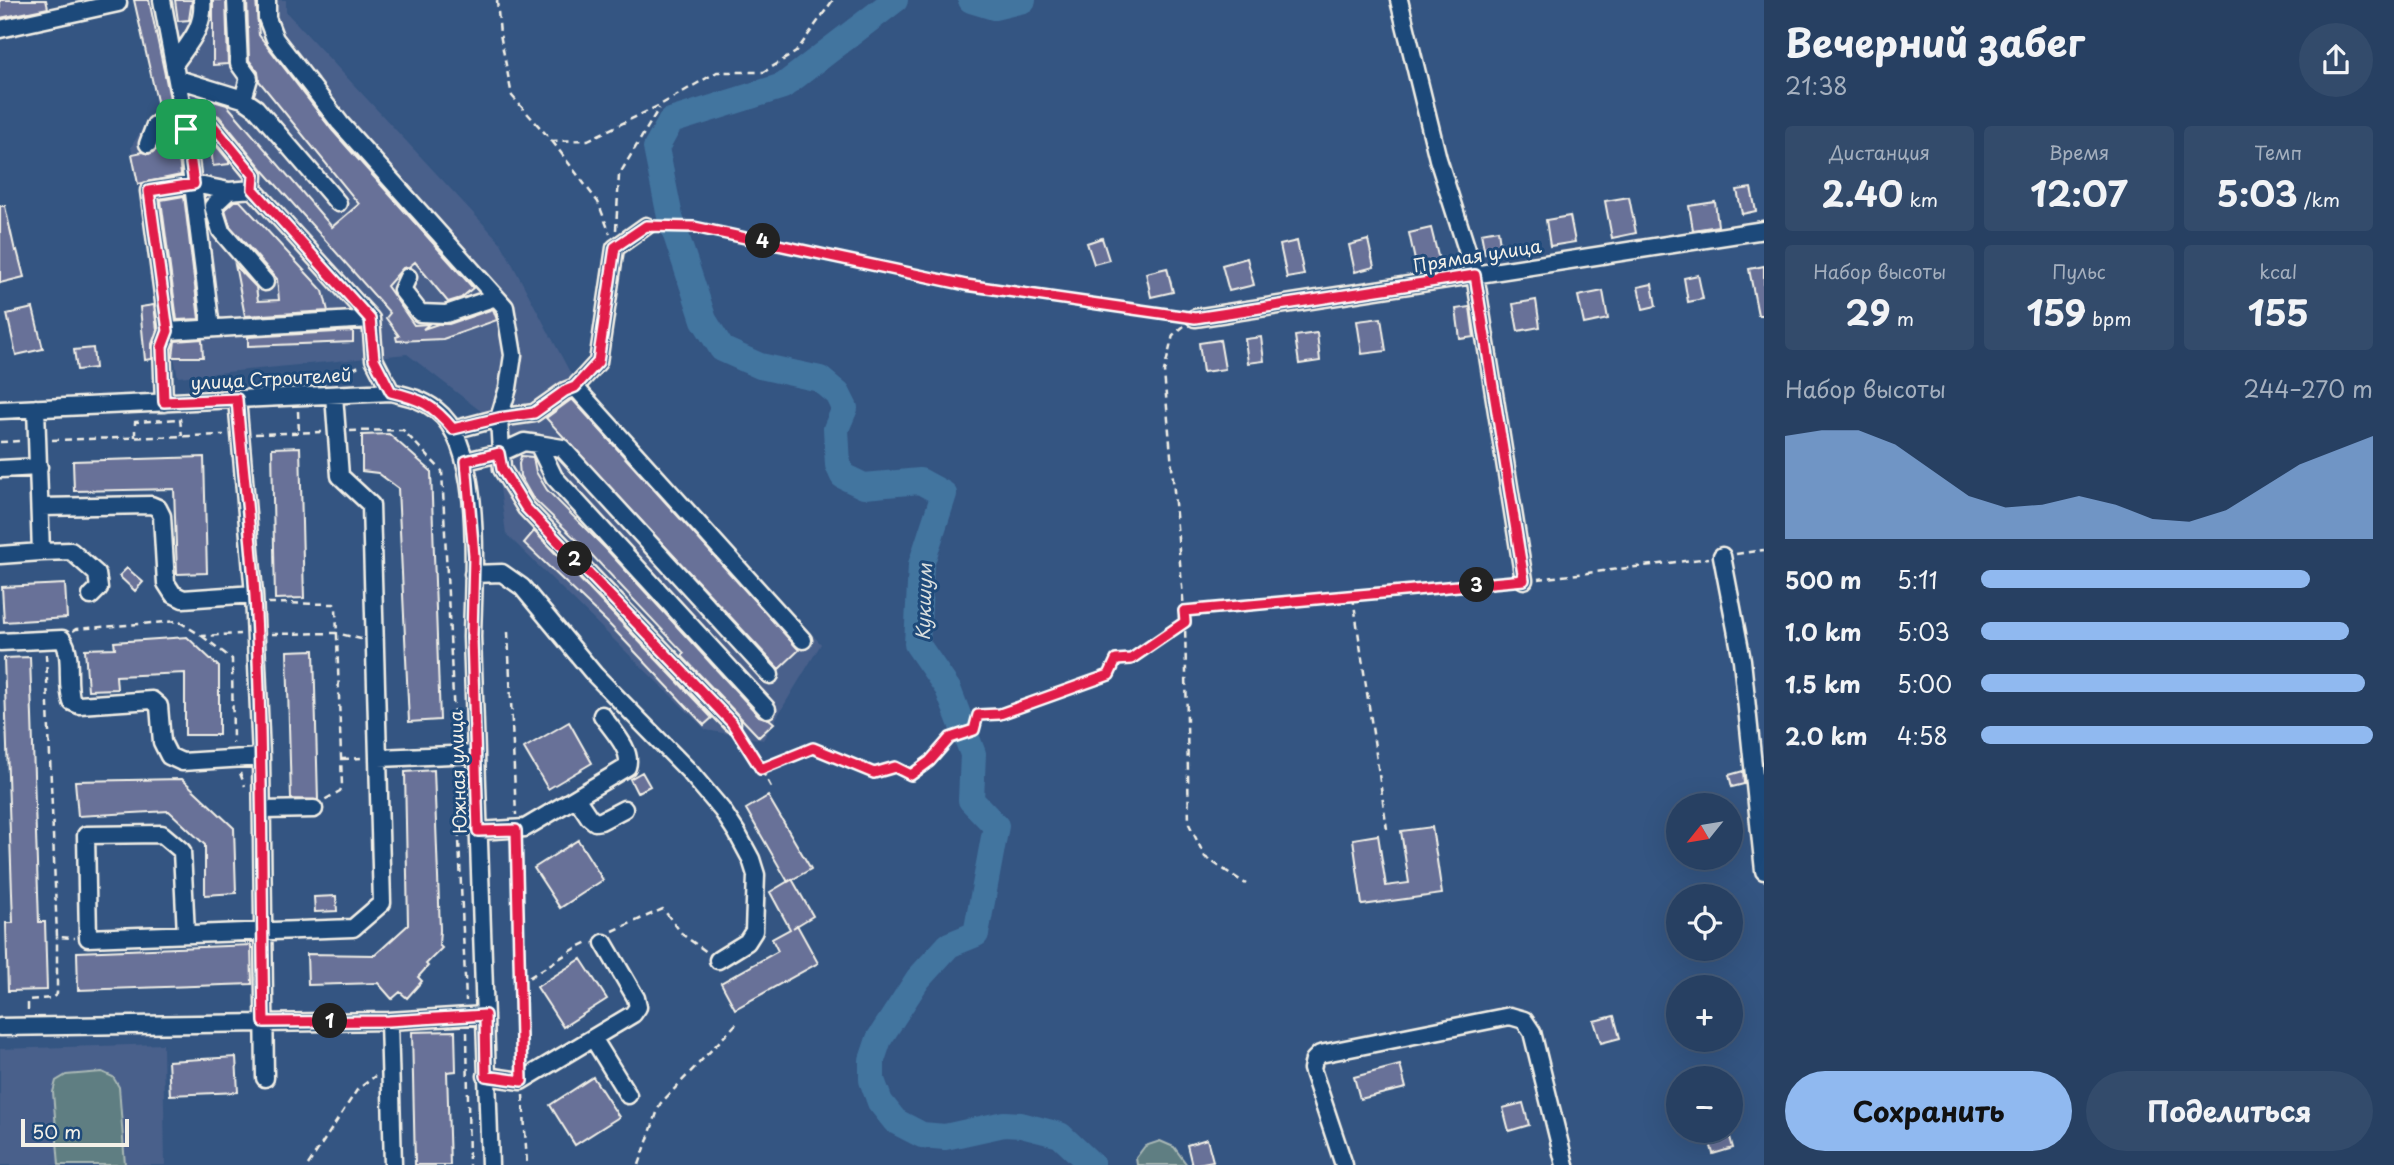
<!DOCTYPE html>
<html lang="ru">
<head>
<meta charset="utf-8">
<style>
  body { margin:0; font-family:"Playpen Sans",sans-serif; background:#334b6b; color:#f1f3f6; height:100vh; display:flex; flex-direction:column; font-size:26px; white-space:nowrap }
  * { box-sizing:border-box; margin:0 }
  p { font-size:23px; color:#a4afbe }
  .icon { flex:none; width:38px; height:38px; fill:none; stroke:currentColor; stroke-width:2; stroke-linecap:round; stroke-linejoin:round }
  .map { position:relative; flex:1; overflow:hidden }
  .sheet { display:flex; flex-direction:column; background:#274062; width:630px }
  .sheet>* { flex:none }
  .needle { width:46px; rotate:240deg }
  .buttons { position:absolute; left:1666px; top:793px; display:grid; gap:14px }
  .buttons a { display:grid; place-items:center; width:77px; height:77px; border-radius:50%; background:#274062; box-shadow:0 7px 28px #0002,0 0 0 2px #435977; font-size:35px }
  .scale { position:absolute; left:21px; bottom:18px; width:108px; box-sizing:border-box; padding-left:7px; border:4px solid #f4f1e8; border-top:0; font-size:19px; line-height:24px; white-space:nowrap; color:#f4f1e8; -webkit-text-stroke:5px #1f4a7a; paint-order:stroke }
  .pin { position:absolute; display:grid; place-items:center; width:60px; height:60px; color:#fff; margin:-30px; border-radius:14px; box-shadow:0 4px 10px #0006 }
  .km { position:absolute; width:35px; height:35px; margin:-18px; border-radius:50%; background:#222; color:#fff; font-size:19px; line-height:35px; text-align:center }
  .round { display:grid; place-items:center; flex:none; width:74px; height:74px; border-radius:37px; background:#334b6b }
  .summary { display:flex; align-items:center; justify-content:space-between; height:119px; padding:0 21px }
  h1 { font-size:38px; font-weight:700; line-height:52px }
  .figures { display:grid; grid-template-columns:repeat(3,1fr); gap:10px; height:119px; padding:7px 21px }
  .figures div { display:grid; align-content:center; border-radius:7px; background:#334b6b; text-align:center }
  .figures b { font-size:35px; font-weight:700 }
  .figures small { font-size:19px; font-weight:400 }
  .figures p { font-size:19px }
  .chart { height:196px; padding:14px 21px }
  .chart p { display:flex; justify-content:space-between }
  .chart svg { width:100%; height:126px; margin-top:7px; fill:#90b9f0; opacity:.7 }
  .button { display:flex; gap:14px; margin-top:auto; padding:14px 21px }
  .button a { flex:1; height:80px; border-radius:42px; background:#90b9f0; color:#111; font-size:28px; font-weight:700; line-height:80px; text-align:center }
  .button a+a { background:#334b6b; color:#f1f3f6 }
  ul { padding:0 21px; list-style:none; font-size:23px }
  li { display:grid; grid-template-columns:112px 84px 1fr; align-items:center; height:52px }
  li i { height:18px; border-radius:9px; background:#90b9f0 }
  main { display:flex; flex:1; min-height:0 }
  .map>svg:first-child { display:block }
  .built { fill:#48608b }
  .green { fill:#5e7e82; stroke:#a9b8b5; stroke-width:2 }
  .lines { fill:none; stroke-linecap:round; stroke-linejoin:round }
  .river { stroke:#42749f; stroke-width:26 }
  .building { fill:#687198; stroke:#f4f1e8; stroke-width:2 }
  .minor-casing { stroke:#f4f1e8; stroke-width:21 }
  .path { stroke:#f4f1e8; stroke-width:2.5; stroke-dasharray:7 5; stroke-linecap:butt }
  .minor { stroke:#1f4a7a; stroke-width:16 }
  .route-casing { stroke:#fff; stroke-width:14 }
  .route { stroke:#e11d48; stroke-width:9 }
  .labels { text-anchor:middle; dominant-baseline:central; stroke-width:6; stroke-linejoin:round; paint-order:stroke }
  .street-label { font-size:18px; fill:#f4f1e8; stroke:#1f4a7a }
  .water-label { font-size:19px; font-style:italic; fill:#d9dedd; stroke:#1f4a7a }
</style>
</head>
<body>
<main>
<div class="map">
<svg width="1764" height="1165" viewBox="0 0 1764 1165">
  <rect width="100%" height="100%" fill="#345582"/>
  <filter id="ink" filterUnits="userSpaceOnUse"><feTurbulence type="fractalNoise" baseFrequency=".0143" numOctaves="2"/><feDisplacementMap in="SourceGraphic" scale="14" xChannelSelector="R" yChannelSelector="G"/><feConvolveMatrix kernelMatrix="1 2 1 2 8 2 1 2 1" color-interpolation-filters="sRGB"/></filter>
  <g filter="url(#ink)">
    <path class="built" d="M134,0H286V12L501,243L573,378L821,644L763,740L706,730L506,534L491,419L407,354L178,377L131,147L157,105Z
      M163,1044L165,1165H0V1049Z"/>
    <path class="green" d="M102,1072L113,1077L119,1087L125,1165H59L53,1092L56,1081L66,1075Z
      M1160,1141L1174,1147L1187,1165H1137L1136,1158L1145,1146Z"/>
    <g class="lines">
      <path class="river" d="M895,0L783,86L671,121L656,148L670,217L704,320L722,349L760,366L820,379L838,394L845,408L836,429L838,465L843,476L864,486L920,481L944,494L921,565L917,644L948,689L973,754L971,800L996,826L976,934L949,945L918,979L879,1039L872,1060V1080L880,1102L895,1121L922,1135L945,1137L1004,1124L1021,1125L1060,1135L1092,1165
        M971,0L994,7L1023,0"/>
    </g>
    <path class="building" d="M0,0H46L48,8L0,18Z
      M134,0H149L171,103L159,110Z
      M175,0H192L189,20L178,21Z
      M213,0H226L228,64L213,65Z
      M247,0H256L259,35L332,130L473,288L461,298L448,302L415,262L409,267L403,268L387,286L414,325L429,324L423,329L438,324H449L493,309L497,320L443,339L397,341L396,337L399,336L386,318L390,313L263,170L219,116L212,113L205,105L210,100L227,105L332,227L359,204L259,81L258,72L249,60Z
      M175,125L181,175L138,184L132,154L142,152L149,154L156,150L167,148L164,132Z
      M210,138L229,161V164L213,166Z
      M1751,188L1756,211L1742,214L1737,190Z
      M184,196L199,319L177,320L161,200Z
      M1629,197L1636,233L1612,238L1605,201Z
      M234,201H240L323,291L328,311L245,316L235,265L256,287L258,301L279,300L277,279L230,226L225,209Z
      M1715,202L1718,226L1693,230L1689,206Z
      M0,206H5L15,251L17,250L24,277L0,283Z
      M1570,216L1575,242L1550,246L1546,220Z
      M1431,228L1439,260L1416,265L1409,233Z
      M1498,230L1501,251L1485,254L1481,233Z
      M1102,238L1109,260L1094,264L1087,243Z
      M1368,240L1374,267L1355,272L1349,245Z
      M1297,241L1304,275L1287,278L1280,245Z
      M1247,258L1254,285L1229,291L1222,265Z
      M1764,266V315H1758L1749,269Z
      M1167,268L1173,292L1151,297L1146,273Z
      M1698,275L1703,299L1688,302L1684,278Z
      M1652,284L1656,306L1643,309L1638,287Z
      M1603,291L1608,319L1584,324L1578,296Z
      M1536,300L1540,327L1518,331L1513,304Z
      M154,305L157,330L152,344V359L145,360L140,307Z
      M1470,307L1474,337L1460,339L1456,309Z
      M33,308L43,349L16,355L7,314Z
      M1381,318L1386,351L1362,354L1357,321Z
      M353,331V342L248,346V337Z
      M1317,333L1320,361L1299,364L1295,336Z
      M1261,337L1264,361L1248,363L1245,339Z
      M202,339L203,357H173L175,341Z
      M1220,340L1225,369L1203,372L1199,343Z
      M93,348L95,368L77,370L74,350Z
      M572,399L799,650L779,669L546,418Z
      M389,434L431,471L440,720L409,722L398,488L378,473L362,471V435Z
      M300,447L304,598L275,599L272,448Z
      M521,456L533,457L536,472L547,490L606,549L759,716L769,719L774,723L759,737L682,656L684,653L589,552L532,497L520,476L519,464Z
      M204,457L207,573L177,574L174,489L74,491L73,461Z
      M534,531L712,718L704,725L607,622L524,543Z
      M127,568L143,582L135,591L119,576Z
      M65,584L67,618L4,622L2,587Z
      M187,637L219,667V735H185V673L116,676L117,689L88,690L85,649L115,648L114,642Z
      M314,650L318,800L291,799L287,651Z
      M30,657L39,922H45L47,990L8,991L6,923H13L4,658Z
      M569,722L592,763L548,789L524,748Z
      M434,770L440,930L439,945L442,948L426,964L428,966L418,977L422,981L407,998L400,992L392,999L378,983L308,985L307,954L375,955L408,925L405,772Z
      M1743,771L1744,784L1732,787L1729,775Z
      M642,772L650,786L637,793L630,779Z
      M182,779L234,828L236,893L205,895V845L169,811L78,816L75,781Z
      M768,796L811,869L788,882L746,809Z
      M1432,827L1442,894L1362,905L1353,839L1378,835L1386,886L1409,883L1401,831Z
      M578,840L603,880L560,908L534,868Z
      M792,879L813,916L793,928L797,925L818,963L735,1009L721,983L778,951L772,939L790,929L770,892Z
      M336,896L337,911L315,912L314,897Z
      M251,945L252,984L78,990L77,952Z
      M581,959L607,999L563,1027L537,987Z
      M1614,1016L1620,1038L1601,1043L1594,1021Z
      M455,1031L456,1071L447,1072L450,1165H415L412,1032Z
      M236,1057L238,1092L170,1095L168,1061Z
      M1400,1065L1406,1088L1360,1099L1354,1077Z
      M593,1077L619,1117L575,1145L550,1105Z
      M1523,1103L1529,1125L1509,1131L1503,1108Z
      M1707,1130H1728L1733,1148L1713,1154Z
      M1207,1139L1213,1161L1192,1165L1187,1145Z"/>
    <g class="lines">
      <defs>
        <path id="minor" d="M162,0L186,129L211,328
          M236,0L239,64L249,78L243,99
          M267,0V18L275,39L340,123L505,307L513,355L508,388L499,418L453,430
          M1399,0L1438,159L1475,275L1524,580
          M0,29L118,3
          M175,63C189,43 205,27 202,0
          M178,79L243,99L256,108L338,203
          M186,129L211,123L254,175L253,189
          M148,144L155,125L183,108
          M408,277L402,290L420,313L446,314L496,297
          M265,282L221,231L213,206L229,191L253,189L371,319L374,359L391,392
          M1195,318L1764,230
          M168,331L149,191L194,184L229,191
          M575,387L598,362L615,248L646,226
          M237,399L254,594L261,757L265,1078
          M164,403L162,347L168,331L371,319
          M0,410L391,392C408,396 422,399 436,410C485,447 473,580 472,637L490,1165
          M538,444L562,448L770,675
          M466,461L500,453L524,442L538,444L554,477L767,709
          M0,469L39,467
          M41,507L151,505L158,508L162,516L166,583L173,594L183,599L254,594
          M41,552L71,551L97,574L99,588L91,596
          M0,555L41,552L36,408
          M1722,556L1742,660L1764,871
          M473,574L502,573L522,587L594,674L689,771L722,810L737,833L751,859L756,875L754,931L747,942L718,960
          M0,642L62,639C74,655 65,683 72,702L79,705L152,700L159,706L162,742L169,756L182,762L261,757
          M732,723L526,508L502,469L499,418L534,413L565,391L575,387L803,640
          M379,758L476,754
          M577,799L589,817L595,822L601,821L624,809
          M262,810L314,809
          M479,831L525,828L627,767C633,750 611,729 602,715
          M186,934L182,851L162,834L86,835L88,938L353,928L382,903L371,505L340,476L334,395
          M389,1021L393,1165
          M0,1027L389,1021L485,1015
          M593,1038L628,1095
          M486,1076L521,1081L633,1014L638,1007L636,998L604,943
          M1344,1165L1312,1069L1314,1060L1320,1054L1510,1016L1524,1020L1532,1032L1565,1165"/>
      </defs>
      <use href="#minor" class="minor-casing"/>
      <path class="path" d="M497,0L500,34L512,96L552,141L588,140L660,105L717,72H764L796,52L833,0
        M552,141L598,202L610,234
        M661,226L694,227L966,285L1182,316
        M616,230L619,175L659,108
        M1184,326L1173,335L1164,372L1185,622L1189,824L1205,857L1246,884
        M299,383L298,379L335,378L361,365
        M298,411L299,433
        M350,431L403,430L442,471L455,739
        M255,434L322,432
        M135,437V422L180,419L182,436
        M52,440L224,435
        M0,442L21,441
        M1736,554L1764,550
        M1538,579L1709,558
        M1353,597L1387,829
        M268,603L334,604L336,607L342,787L340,791L324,800
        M1186,611L1511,582
        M73,631L76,629L178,621L202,636L240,634
        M508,632L516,815
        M271,634L336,633L361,639
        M202,636L232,659L233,743
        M46,654L57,937L75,938
        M739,735L761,769
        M342,759L362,758
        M456,770L466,1001
        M240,773L245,786
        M771,787L761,769L813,748L874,773L895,767L911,775L930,761L950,738L974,730L978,715L1000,714L1109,675L1116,660L1131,659L1185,622
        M517,843L521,1064
        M613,931L663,909L683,935L707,952
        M519,984L576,948L588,942
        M28,1010V1000L52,998L57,994V937
        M467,1032L469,1165
        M523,1095L527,1165
        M308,1165L357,1090L375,1076
        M639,1165L660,1104L737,1023"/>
      <use href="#minor" class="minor"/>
    </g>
  </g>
  <g class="lines" filter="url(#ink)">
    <defs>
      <path id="route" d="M211,123L254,175L253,189L370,319L374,359L391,392C421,399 433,405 453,429L499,418L534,413L565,391L575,387L598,362L615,247L646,226L694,227L966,285L1195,318L1475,275L1524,580L1184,611L1185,622L1131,659L1116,660L1109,675L1000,714L978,715L974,730L950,738L930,761L911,775L895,767L874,773L813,748L761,769L732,723L526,508L502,469L499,453L466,461L474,556L472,637L478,831L516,830L522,1081L486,1076L485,1015L389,1021L264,1022C261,880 263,738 255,596C251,530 242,465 237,399L164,402L162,347L168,331L149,191L194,184L186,129Z"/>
    </defs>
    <use href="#route" class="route-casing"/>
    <use href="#route" class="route"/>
  </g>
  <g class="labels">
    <g class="street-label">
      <text transform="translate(1477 255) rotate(-9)">Прямая улица</text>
      <text transform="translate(271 378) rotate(-3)">улица Строителей</text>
      <text transform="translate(457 772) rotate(-92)">Южная улица</text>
    </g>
    <g class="water-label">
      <text transform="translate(923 602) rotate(-88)">Кукшум</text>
    </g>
  </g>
</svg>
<div class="buttons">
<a><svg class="needle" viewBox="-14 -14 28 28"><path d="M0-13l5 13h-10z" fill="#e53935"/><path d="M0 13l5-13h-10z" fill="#a4afbe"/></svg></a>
<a><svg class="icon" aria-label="locate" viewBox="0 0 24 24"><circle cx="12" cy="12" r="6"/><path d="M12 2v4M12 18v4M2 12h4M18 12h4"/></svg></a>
<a>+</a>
<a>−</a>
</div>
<div class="scale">50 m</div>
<div class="pin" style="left:186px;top:129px;background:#1e9e55"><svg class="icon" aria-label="arrive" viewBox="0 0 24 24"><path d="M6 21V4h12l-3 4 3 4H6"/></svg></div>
<b class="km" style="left:330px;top:1021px">1</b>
<b class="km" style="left:575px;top:559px">2</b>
<b class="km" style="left:1477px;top:585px">3</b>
<b class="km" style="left:763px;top:241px">4</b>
</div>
<section class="sheet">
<div class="summary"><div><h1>Вечерний забег</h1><p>21:38</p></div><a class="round"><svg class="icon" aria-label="share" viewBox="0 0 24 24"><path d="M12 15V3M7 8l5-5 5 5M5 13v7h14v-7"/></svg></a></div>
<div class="figures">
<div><p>Дистанция</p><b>2.40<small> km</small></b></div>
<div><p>Время</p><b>12:07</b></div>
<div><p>Темп</p><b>5:03<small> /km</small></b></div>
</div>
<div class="figures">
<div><p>Набор высоты</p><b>29<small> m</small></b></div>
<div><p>Пульс</p><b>159<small> bpm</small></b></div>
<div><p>kcal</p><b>155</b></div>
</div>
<div class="chart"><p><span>Набор высоты</span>244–270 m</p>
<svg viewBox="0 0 160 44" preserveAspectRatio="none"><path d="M0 44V8L10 6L20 6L30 11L40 20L50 29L60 33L70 32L80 29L90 32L100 37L110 38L120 34L130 26L140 18L150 13L160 8V44z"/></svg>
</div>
<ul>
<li><b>500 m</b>5:11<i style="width:84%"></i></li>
<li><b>1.0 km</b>5:03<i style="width:94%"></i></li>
<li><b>1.5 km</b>5:00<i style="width:98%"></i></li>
<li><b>2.0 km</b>4:58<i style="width:100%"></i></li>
</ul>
<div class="button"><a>Сохранить</a><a>Поделиться</a></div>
</section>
</main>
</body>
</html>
